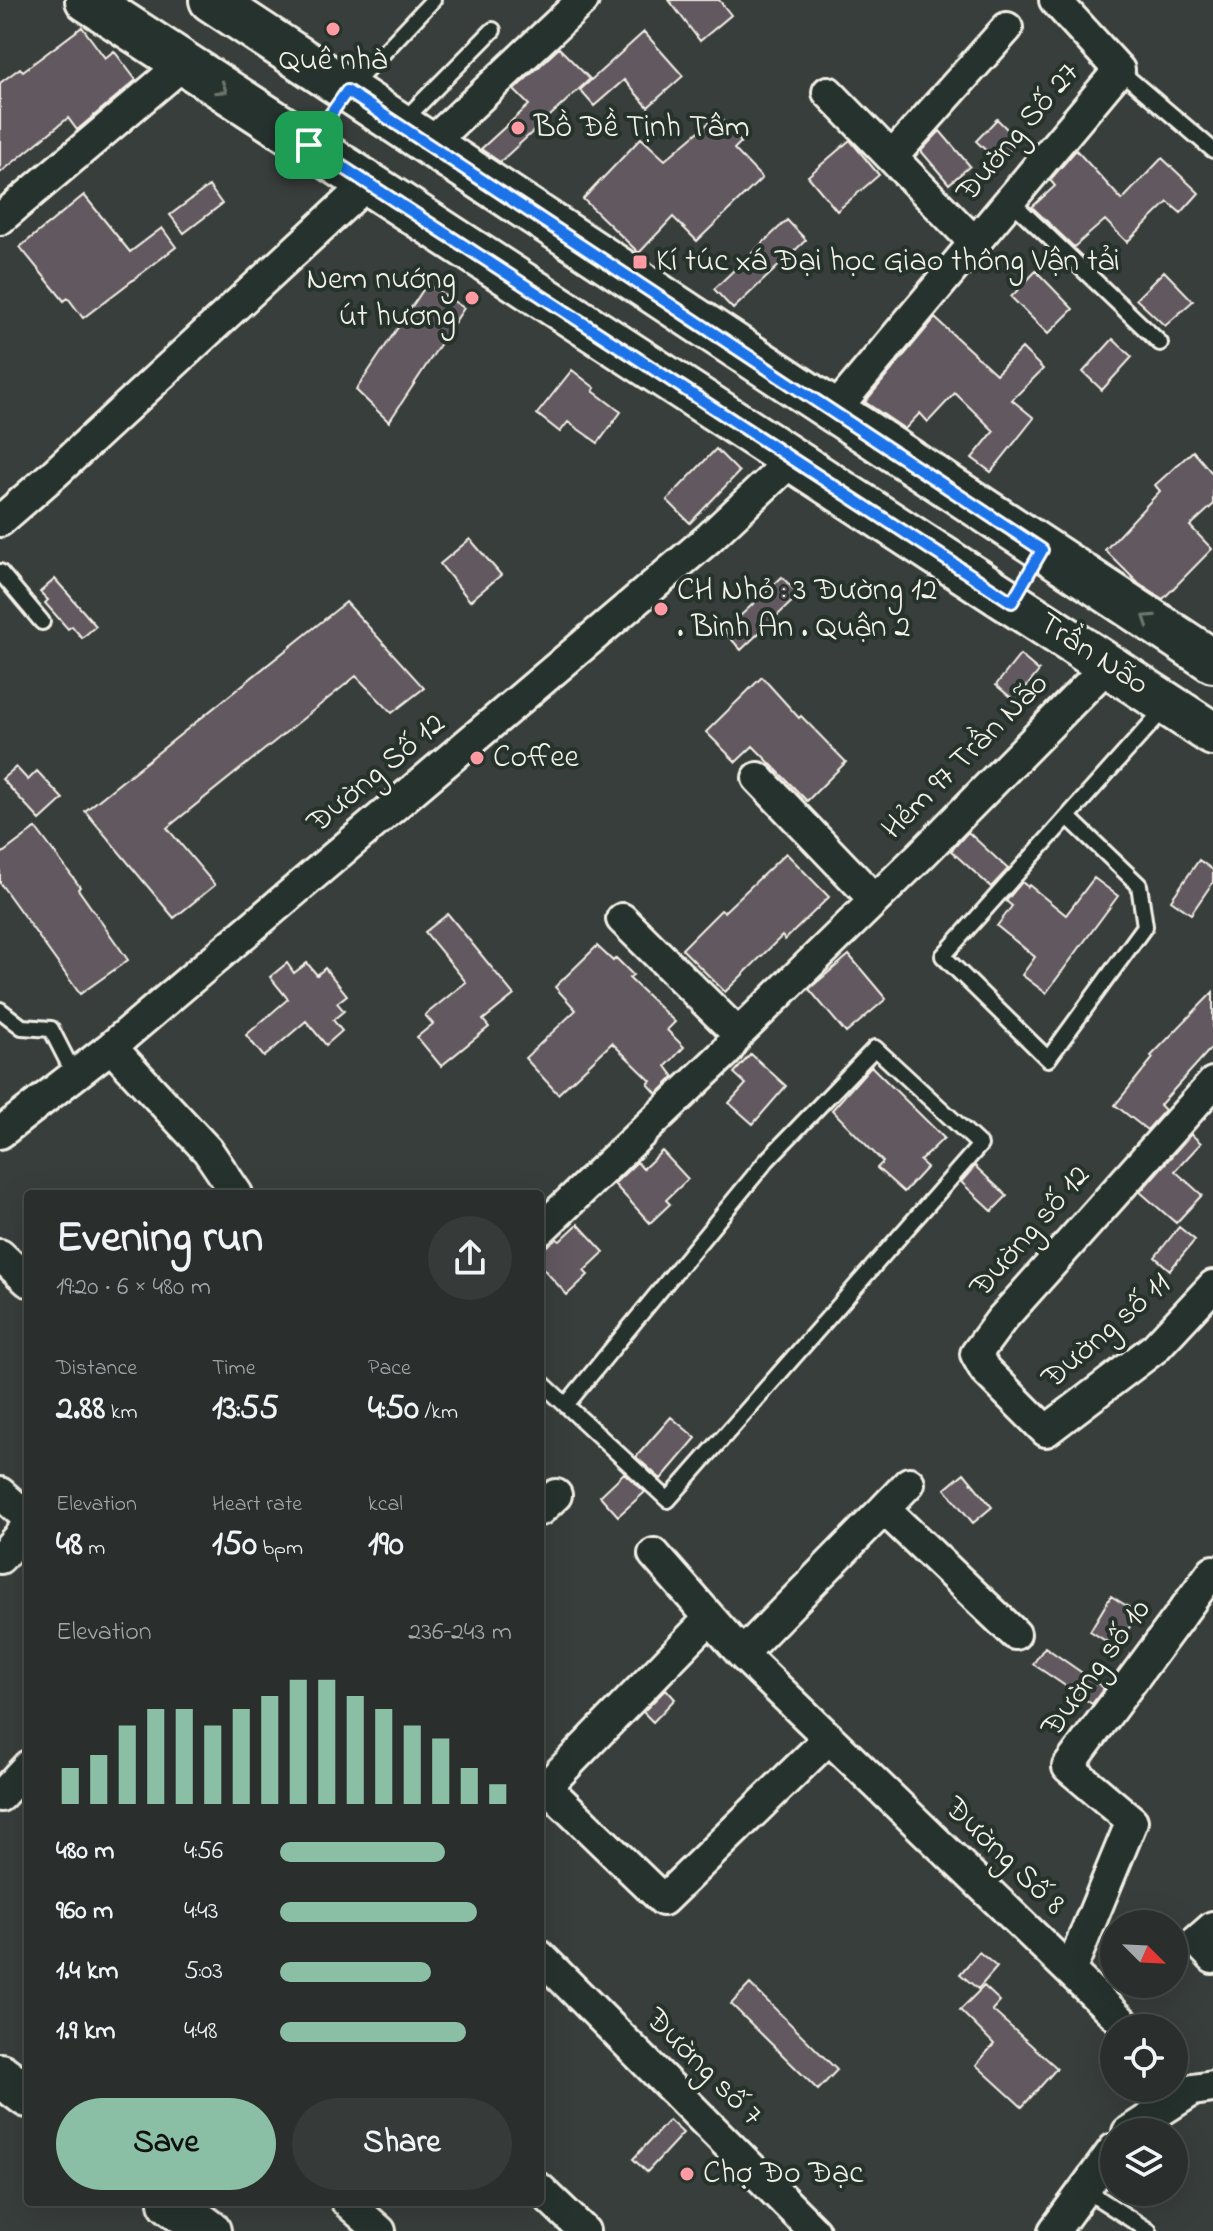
<!DOCTYPE html>
<html lang="en">
<head>
<meta charset="utf-8">
<style>
  body { margin:0; font-family:"Indie Flower",sans-serif; background:#363a39; color:#f1f3f6; height:100vh; display:flex; flex-direction:column; font-size:30px; white-space:nowrap }
  * { box-sizing:border-box; margin:0 }
  p { font-size:26px; color:#a5a8aa }
  .icon { flex:none; width:44px; height:44px; fill:none; stroke:currentColor; stroke-width:2; stroke-linecap:round; stroke-linejoin:round }
  .map { position:relative; flex:1; overflow:hidden }
  .sheet { position:absolute; left:24px; top:1190px; width:520px; height:1016px; display:flex; flex-direction:column; background:#2a2e2d; border-radius:8px; box-shadow:0 8px 32px #0002,0 0 0 2px #464a49 }
  .sheet>* { flex:none }
  .needle { width:52px; rotate:114deg }
  .controls { position:absolute; left:1100px; top:1910px; display:grid; gap:16px }
  .controls a { display:grid; place-items:center; width:88px; height:88px; border-radius:50%; background:#2a2e2d; box-shadow:0 8px 32px #0002,0 0 0 2px #464a49; font-size:40px }
  .pin { position:absolute; display:grid; place-items:center; width:68px; height:68px; color:#fff; margin:-34px; border-radius:16px; box-shadow:0 4px 12px #0006 }
  .round { display:grid; place-items:center; flex:none; width:84px; height:84px; border-radius:42px; background:#363a39 }
  .summary { display:flex; align-items:center; justify-content:space-between; height:136px; padding:0 32px }
  h1 { font-size:44px; font-weight:700; line-height:60px }
  .figures { display:grid; grid-template-columns:repeat(3,1fr); gap:12px; height:136px; padding:8px 32px }
  .figures div { display:grid; align-content:center }
  .figures b { font-size:34px; font-weight:700 }
  .figures small { font-size:22px; font-weight:400 }
  .figures p { font-size:22px }
  .chart { height:224px; padding:16px 32px }
  .chart p { display:flex; justify-content:space-between }
  .chart svg { width:100%; height:144px; margin-top:8px; stroke:#8abfa5; stroke-width:6 }
  .action { display:flex; gap:16px; margin-top:auto; padding:16px 32px }
  .action a { flex:1; height:92px; border-radius:48px; background:#8abfa5; color:#111; font-size:32px; font-weight:700; line-height:92px; text-align:center }
  .action a+a { background:#363a39; color:#f1f3f6 }
  ul { padding:0 32px; list-style:none; font-size:26px }
  li { display:grid; grid-template-columns:128px 96px 1fr; align-items:center; height:60px }
  li i { height:20px; border-radius:10px; background:#8abfa5 }
  .map>svg:first-child { display:block }
  .building { fill:#62595f; stroke:#f4f1e8; stroke-width:2 }
  .lines { fill:none; stroke-linecap:round; stroke-linejoin:round }
  .lane-casing { stroke:#f4f1e8; stroke-width:20 }
  .street-casing { stroke:#f4f1e8; stroke-width:36 }
  .secondary-casing { stroke:#f4f1e8; stroke-width:48 }
  .lane { stroke:#26332d; stroke-width:14 }
  .street { stroke:#26332d; stroke-width:30 }
  .secondary { stroke:#26332d; stroke-width:42 }
  .oneway { stroke:#6e766e }
  .route-casing { stroke:#fff; stroke-width:16 }
  .route { stroke:#1a73e8; stroke-width:10 }
  .poi-dot { fill:#ff9aa2; stroke:#26332d; stroke-width:3 }
  .labels { text-anchor:middle; dominant-baseline:central; stroke-width:8; stroke-linejoin:round; paint-order:stroke }
  .poi-label { font-size:32px; fill:#f4f1e8; stroke:#26332d; text-anchor:start }
  .street-label { font-size:32px; fill:#f4f1e8; stroke:#26332d }
</style>
</head>
<body>
<div class="map">
<svg width="1213" height="2231" viewBox="0 0 1213 2231">
  <rect width="100%" height="100%" fill="#383e3c"/>
  <filter id="ink" filterUnits="userSpaceOnUse"><feTurbulence type="fractalNoise" baseFrequency=".0125" numOctaves="2"/><feDisplacementMap in="SourceGraphic" scale="16" xChannelSelector="R" yChannelSelector="G"/><feConvolveMatrix kernelMatrix="1 2 1 2 8 2 1 2 1" color-interpolation-filters="sRGB"/></filter>
  <g filter="url(#ink)">
    <path class="building" d="M669,0H719L731,15L700,41Z
      M82,27L105,58L114,51L136,80L77,130L68,118L0,173V83L20,68L23,71Z
      M644,32L683,76L648,107L624,80L594,106L580,90Z
      M559,48L590,79L500,162L481,149L529,105L514,90Z
      M718,115L741,142L734,149L762,178L697,241L673,217L639,253L583,199L641,138L665,160Z
      M997,119L1019,141L998,162L976,141Z
      M940,131L970,166L949,184L921,151Z
      M850,140L879,175L837,211L808,176Z
      M1076,150L1122,200L1162,158L1199,193L1181,213L1168,202L1127,242L1105,220L1074,247L1032,207L1055,186L1050,180Z
      M209,186L222,204L184,233L170,215Z
      M84,195L130,252L162,228L176,247L83,318L68,298L64,301L20,247Z
      M787,220L806,240L733,309L714,289Z
      M1036,271L1073,309L1048,334L1011,297Z
      M1164,271L1193,301L1165,326L1136,299Z
      M427,284L464,308L389,422L356,390Z
      M935,318L996,374L1022,348L1043,369L1012,400L1034,418L991,472L972,458L994,431L955,393L928,422L920,413L905,429L865,402Z
      M1113,339L1132,357L1102,390L1083,372Z
      M572,370L595,388L593,391L621,412L598,443L568,422L560,432L537,414Z
      M716,449L739,472L690,523L667,500Z
      M1193,451L1213,474V505L1190,526L1212,549L1163,599L1139,584L1105,550L1160,491L1155,485Z
      M470,539L501,575L470,601L440,564Z
      M782,577L799,595L741,650L724,631Z
      M55,579L96,626L82,638L72,626L68,629L45,603L48,600L40,592Z
      M346,602L424,688L392,713L356,676L167,828L215,885L174,918L85,811Z
      M1020,655L1039,671L1015,701L996,685Z
      M762,677L799,718L801,716L846,762L807,801L753,746L736,762L706,732Z
      M16,767L28,780L37,771L63,799L40,820L2,779Z
      M36,828L80,887L78,889L128,960L80,994L0,883V855Z
      M968,832L1008,869L991,887L951,851Z
      M786,853L829,897L785,940L782,936L725,992L682,949L721,910L724,912Z
      M1199,860L1213,870V882L1191,914L1171,900Z
      M1094,878L1118,896L1046,993L1022,975L1035,957L997,926L1012,906L1006,901L1022,882L1028,887L1029,885L1066,915Z
      M448,914L514,995L483,1020L489,1027L441,1066L417,1037L433,1024L425,1015L466,982L425,932Z
      M597,946L613,961L616,958L633,975L629,978L675,1022L667,1030L684,1047L666,1066L674,1077L657,1094L648,1084L651,1081L612,1043L558,1094L525,1058L576,1010L555,987Z
      M849,955L886,999L846,1033L809,989Z
      M287,963L294,973L307,963L317,975L325,968L347,995L337,1003L344,1011L333,1020L342,1031L326,1045L306,1021L264,1057L246,1035L288,999L270,977Z
      M1213,992V1046L1160,1105L1165,1110L1147,1130L1115,1105L1153,1058L1151,1056Z
      M751,1054L786,1086L753,1124L729,1103L746,1084L734,1073Z
      M871,1066L944,1138L920,1161L927,1167L904,1192L877,1168L883,1162L832,1110Z
      M1191,1134L1201,1143L1175,1171L1202,1195L1176,1223L1140,1192Z
      M662,1151L688,1179L666,1200L670,1204L650,1223L614,1184L637,1162L643,1169Z
      M975,1166L1007,1196L992,1211L961,1182Z
      M578,1224L604,1252L584,1271L588,1275L567,1295L540,1265V1248L545,1247L557,1239L560,1241Z
      M1179,1227L1195,1240L1170,1270L1155,1257Z
      M671,1417L696,1438L661,1479L636,1457Z
      M624,1473L645,1492L618,1516L600,1496Z
      M964,1473L992,1507L973,1523L945,1489Z
      M1111,1596L1138,1613L1117,1648L1090,1631Z
      M1045,1647L1104,1688L1092,1704L1033,1664Z
      M666,1689L675,1699L653,1722L643,1712Z
      M979,1952L997,1967L978,1989L960,1974Z
      M750,1984L837,2070L818,2090L731,2004Z
      M984,1986L1000,2001L992,2010L1057,2068L1022,2107L976,2065L994,2044L960,2010Z
      M669,2120L683,2133L647,2172L633,2159Z"/>
    <g class="lines">
      <defs>
        <path id="lane" d="M1119,70L1213,150
          M351,87L433,0
          M402,122L493,30
          M1010,200L1160,343
          M0,572L42,622
          M1069,818L1139,885L1145,926L1048,1059L943,956L1165,708
          M0,1010L22,1027L51,1029L74,1074
          M540,1381L668,1500L980,1145L875,1048L767,1160L566,1405
          M1084,2189L1149,2231"/>
        <path id="street" d="M828,92L975,243
          M429,145L583,0
          M892,157L1007,28
          M0,219L183,64
          M833,412L1119,70L1055,0
          M0,521L55,473L367,184
          M758,778L873,898
          M622,919L738,1034
          M111,1047L208,1151L237,1194
          M1213,1083L1001,1320L976,1354L985,1370L1046,1431L1155,1348L1213,1286
          M0,1133L111,1047L708,539L792,460
          M540,1230L726,1052L738,1034L921,855L1108,665
          M0,1255L28,1281
          M0,1493L28,1518
          M884,1509L909,1483
          M540,1510L556,1495
          M654,1554L742,1654L1129,2028
          M0,1558L28,1526
          M742,1654L884,1509L1015,1634
          M546,1787L663,1900L829,1738
          M540,1793L709,1619
          M0,1796L28,1766
          M1213,1927L1197,1941L1213,1958
          M540,1956L814,2231
          M1070,1971L1132,1821L1068,1767L1213,1571
          M1128,2132L1193,2090L1213,2087
          M540,2189L584,2231
          M347,2202L380,2231
          M1054,2231L1114,2149"/>
        <path id="secondary" d="M87,0L1213,734
          M211,0L1213,661
          M0,2075L28,2096
          M170,2202L209,2231"/>
      </defs>
      <use href="#lane" class="lane-casing"/>
      <use href="#street" class="street-casing"/>
      <use href="#secondary" class="secondary-casing"/>
      <use href="#lane" class="lane"/>
      <use href="#street" class="street"/>
      <use href="#secondary" class="secondary"/>
    </g>
    <defs><path id="oneway-chevron" d="M-2-3.5L2.5 0L-2 3.5" fill="none" stroke-width="1.6" stroke-linecap="round" stroke-linejoin="round" transform="scale(2)"/></defs>
    <g class="oneway">
      <use href="#oneway-chevron" transform="translate(222 89) rotate(33)"/>
      <use href="#oneway-chevron" transform="translate(1148 619) rotate(-147)"/>
    </g>
  </g>
  <g class="lines" filter="url(#ink)">
    <defs>
      <path id="route" d="M347,91L1042,550L1012,602L309,145Z"/>
    </defs>
    <use href="#route" class="route-casing"/>
    <use href="#route" class="route"/>
  </g>
  <g class="poi-dot">
    <circle cx="333" cy="29" r="8"/>
    <circle cx="518" cy="128" r="8"/>
    <rect x="632" y="254" width="16" height="16" rx="4"/>
    <circle cx="472" cy="298" r="8"/>
    <circle cx="661" cy="609" r="8"/>
    <circle cx="477" cy="758" r="8"/>
    <circle cx="687" cy="2174" r="8"/>
  </g>
  <g class="labels">
    <g class="poi-label">
      <text x="333" y="61" text-anchor="middle">Quê nhà</text>
      <text x="534" y="128">Bồ Đề Tịnh Tâm</text>
      <text x="656" y="262">Kí túc xá Đại học Giao thông Vận tải</text>
      <text x="456" y="280" text-anchor="end">Nem nướng<tspan x="456" dy="37">út hương</tspan></text>
      <text x="677" y="591">CH Nhỏ : 3 Đường 12<tspan x="677" dy="37">. Bình An . Quận 2</tspan></text>
      <text x="493" y="758">Coffee</text>
      <text x="703" y="2174">Chợ Đo Đạc</text>
    </g>
    <g class="street-label">
      <text transform="translate(1019 133) rotate(-50)">Đường Số 27</text>
      <text transform="translate(1093 655) rotate(33)">Trần Não</text>
      <text transform="translate(966 757) rotate(-45)">Hẻm 97 Trần Não</text>
      <text transform="translate(377 774) rotate(-40)">Đường Số 12</text>
      <text transform="translate(1031 1232) rotate(-49)">Đường số 12</text>
      <text transform="translate(1107 1332) rotate(-41)">Đường số 11</text>
      <text transform="translate(1097 1669) rotate(-54)">Đường số 10</text>
      <text transform="translate(1004 1857) rotate(44)">Đường Số 8</text>
      <text transform="translate(703 2068) rotate(45)">Đường số 7</text>
    </g>
  </g>
</svg>
<div class="controls">
<a><svg class="needle" viewBox="-14 -14 28 28"><path d="M0-13l5 13h-10z" fill="#e53935"/><path d="M0 13l5-13h-10z" fill="#a5a8aa"/></svg></a>
<a><svg class="icon" aria-label="locate" viewBox="0 0 24 24"><circle cx="12" cy="12" r="6"/><path d="M12 2v4M12 18v4M2 12h4M18 12h4"/></svg></a>
<a><svg class="icon" aria-label="layers" viewBox="0 0 24 24"><path d="M12 4l9 5-9 5-9-5zM3 14l9 5 9-5"/></svg></a>
</div>
<div class="pin" style="left:309px;top:145px;background:#1e9e55"><svg class="icon" aria-label="arrive" viewBox="0 0 24 24"><path d="M6 21V4h12l-3 4 3 4H6"/></svg></div>
<section class="sheet">
<div class="summary"><div><h1>Evening run</h1><p>19:20 · 6 × 480 m</p></div><a class="round"><svg class="icon" aria-label="share" viewBox="0 0 24 24"><path d="M12 15V3M7 8l5-5 5 5M5 13v7h14v-7"/></svg></a></div>
<div class="figures">
<div><p>Distance</p><b>2.88<small> km</small></b></div>
<div><p>Time</p><b>13:55</b></div>
<div><p>Pace</p><b>4:50<small> /km</small></b></div>
</div>
<div class="figures">
<div><p>Elevation</p><b>48<small> m</small></b></div>
<div><p>Heart rate</p><b>150<small> bpm</small></b></div>
<div><p>kcal</p><b>190</b></div>
</div>
<div class="chart"><p><span>Elevation</span>236–243 m</p>
<svg viewBox="0 0 160 44" preserveAspectRatio="none"><path d="M5 44V33M15 44V29M25 44V20M35 44V15M45 44V15M55 44V20M65 44V15M75 44V11M85 44V6M95 44V6M105 44V11M115 44V15M125 44V20M135 44V24M145 44V33M155 44V38"/></svg>
</div>
<ul>
<li><b>480 m</b>4:56<i style="width:71%"></i></li>
<li><b>960 m</b>4:43<i style="width:85%"></i></li>
<li><b>1.4 km</b>5:03<i style="width:65%"></i></li>
<li><b>1.9 km</b>4:48<i style="width:80%"></i></li>
</ul>
<div class="action"><a>Save</a><a>Share</a></div>
</section>
</div>
</body>
</html>
